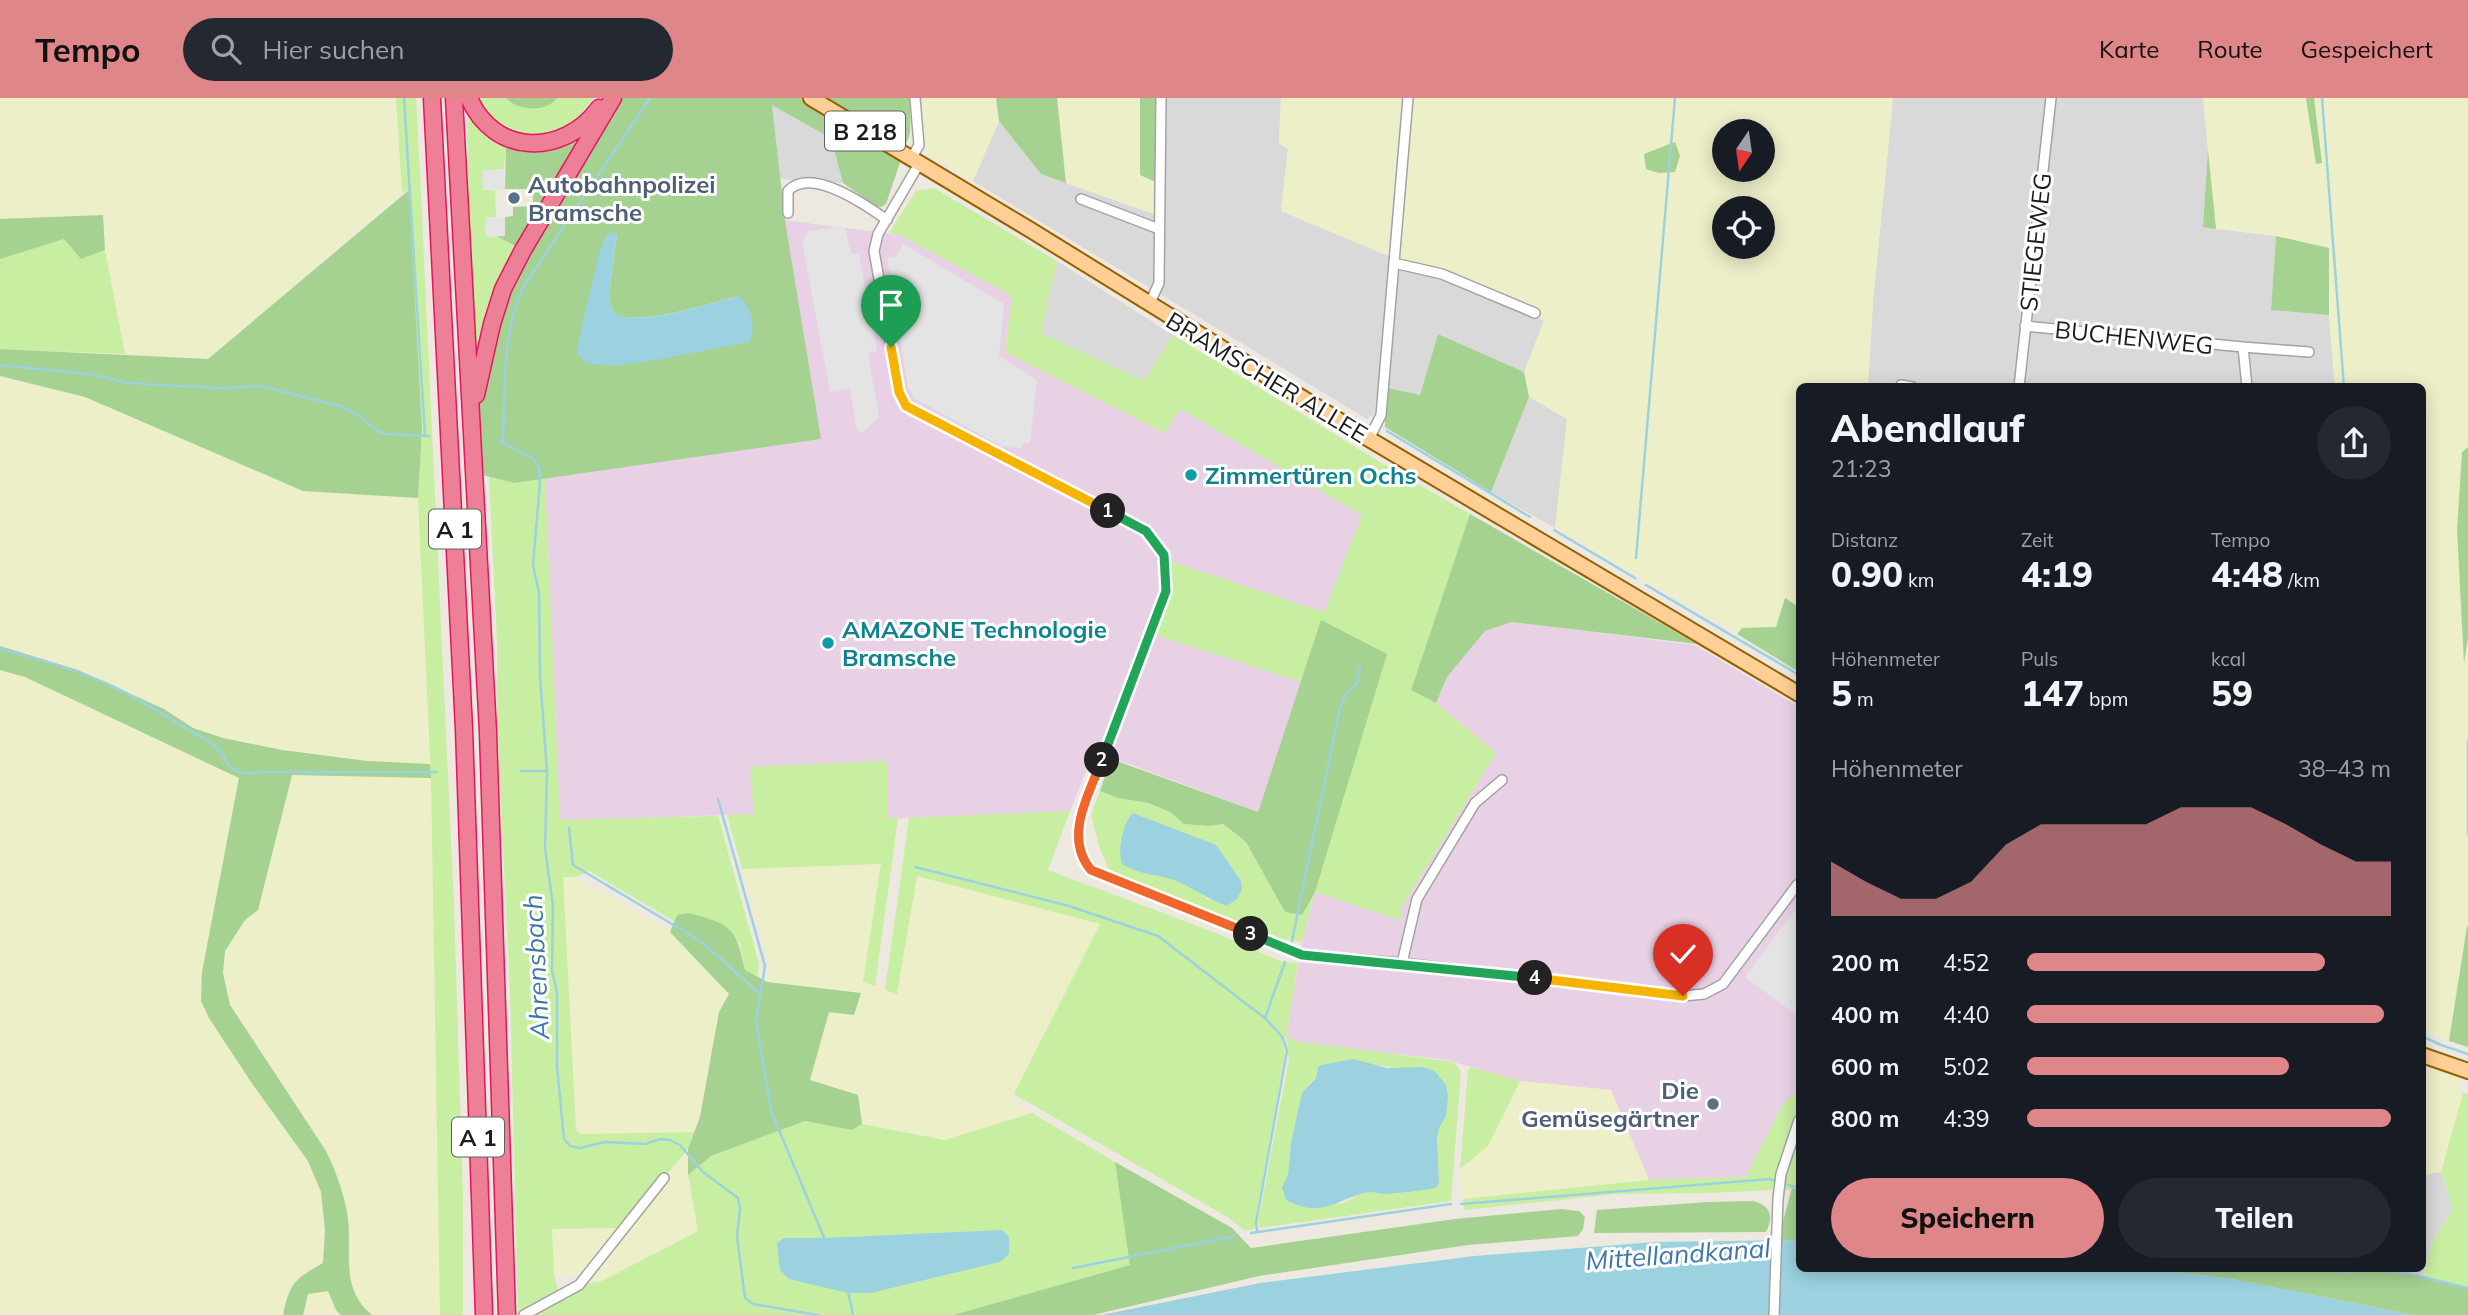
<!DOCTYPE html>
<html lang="de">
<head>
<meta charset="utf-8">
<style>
  body { margin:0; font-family:Mulish,sans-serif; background:#242831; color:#f1f3f6; height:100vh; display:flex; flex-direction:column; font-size:26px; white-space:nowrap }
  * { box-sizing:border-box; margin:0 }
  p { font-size:23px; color:#9ea1a6 }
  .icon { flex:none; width:38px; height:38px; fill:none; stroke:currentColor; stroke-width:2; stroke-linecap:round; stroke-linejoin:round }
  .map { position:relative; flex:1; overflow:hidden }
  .sheet { position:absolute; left:1796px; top:285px; width:630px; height:889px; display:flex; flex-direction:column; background:#171b24; border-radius:10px; box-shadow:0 4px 18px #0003 }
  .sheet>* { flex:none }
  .needle { width:46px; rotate:193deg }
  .fabs { position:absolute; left:1712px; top:21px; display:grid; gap:14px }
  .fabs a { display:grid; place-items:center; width:63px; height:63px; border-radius:50%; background:#171b24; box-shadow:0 4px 18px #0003; font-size:35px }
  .pin { position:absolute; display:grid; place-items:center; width:60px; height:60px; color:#fff; margin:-72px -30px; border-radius:50% 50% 50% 0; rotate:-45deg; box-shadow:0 0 7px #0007 }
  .pin .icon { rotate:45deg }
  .km { position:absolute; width:35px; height:35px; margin:-18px; border-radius:50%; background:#222; color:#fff; font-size:19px; line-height:35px; text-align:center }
  .round { display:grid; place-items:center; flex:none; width:74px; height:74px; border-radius:37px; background:#242831 }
  .head { display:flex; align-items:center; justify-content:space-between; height:119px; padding:0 35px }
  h1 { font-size:38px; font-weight:800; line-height:52px }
  .figures { display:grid; grid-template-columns:repeat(3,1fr); gap:10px; height:119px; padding:7px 35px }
  .figures div { display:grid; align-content:center }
  .figures b { font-size:35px; font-weight:800 }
  .figures small { font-size:19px; font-weight:400 }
  .figures p { font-size:19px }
  .chart { height:196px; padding:14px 35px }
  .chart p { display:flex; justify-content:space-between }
  .chart svg { width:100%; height:126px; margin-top:7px; fill:#df8689; opacity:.7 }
  .action { display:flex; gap:14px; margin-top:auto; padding:14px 35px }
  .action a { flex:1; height:80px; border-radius:42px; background:#df8689; color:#111; font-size:28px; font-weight:800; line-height:80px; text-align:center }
  .action a+a { background:#242831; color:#f1f3f6 }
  ul { padding:0 35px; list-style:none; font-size:23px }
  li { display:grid; grid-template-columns:112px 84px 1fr; align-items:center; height:52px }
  li i { height:18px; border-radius:9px; background:#df8689 }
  header { display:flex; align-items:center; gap:42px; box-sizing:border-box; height:98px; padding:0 35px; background:#df8689; color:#111 }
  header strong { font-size:33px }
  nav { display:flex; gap:38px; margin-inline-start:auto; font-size:24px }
  .search { width:490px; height:63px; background:#242831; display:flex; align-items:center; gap:18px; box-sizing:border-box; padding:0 24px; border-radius:38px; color:#9ea1a6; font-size:26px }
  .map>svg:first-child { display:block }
  .residential { fill:#dad9d9 }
  .industrial { fill:#e8d1e4 }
  .farmland { fill:#edefc9; fill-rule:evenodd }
  .grass { fill:#c8eea1; fill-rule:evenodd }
  .forest { fill:#a5d191; fill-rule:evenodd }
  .parking { fill:#e4e4e4 }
  .water { fill:#9cd2e0 }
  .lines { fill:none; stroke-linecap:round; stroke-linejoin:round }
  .stream { stroke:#9cd2e0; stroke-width:2.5 }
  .minor-casing { stroke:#a3a3a3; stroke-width:12 }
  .primary-casing { stroke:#946000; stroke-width:18 }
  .motorway-casing { stroke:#e5155f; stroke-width:19 }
  .minor { stroke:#fff; stroke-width:9 }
  .primary { stroke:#ffcf95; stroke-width:14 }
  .motorway { stroke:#ed8096; stroke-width:16 }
  .split-1-casing { stroke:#fff; stroke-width:14 }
  .split-2-casing { stroke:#fff; stroke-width:14 }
  .split-3-casing { stroke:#fff; stroke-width:14 }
  .split-4-casing { stroke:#fff; stroke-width:14 }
  .split-5-casing { stroke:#fff; stroke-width:14 }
  .split-1 { stroke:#f5b400; stroke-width:9 }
  .split-2 { stroke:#22a559; stroke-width:9 }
  .split-3 { stroke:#f0652b; stroke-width:9 }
  .split-4 { stroke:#22a559; stroke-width:9 }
  .split-5 { stroke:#f5b400; stroke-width:9 }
  .service-dot { fill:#5c6f8a; stroke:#fff; stroke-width:2.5 }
  .culture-dot { fill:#0f9aa8; stroke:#fff; stroke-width:2.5 }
  .labels { text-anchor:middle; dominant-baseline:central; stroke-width:6; stroke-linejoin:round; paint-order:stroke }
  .shield { fill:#fff; stroke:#606060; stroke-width:2 }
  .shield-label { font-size:23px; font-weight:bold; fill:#1c1c1c }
  .service-label { font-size:24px; font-weight:bold; fill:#4e5e75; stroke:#fff; text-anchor:start }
  .street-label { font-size:24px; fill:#1c1c1c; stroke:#fff }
  .culture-label { font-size:24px; font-weight:bold; fill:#0d838f; stroke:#fff; text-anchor:start }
  .water-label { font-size:26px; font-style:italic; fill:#3f77ab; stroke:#fff }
</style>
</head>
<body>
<header>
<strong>Tempo</strong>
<div class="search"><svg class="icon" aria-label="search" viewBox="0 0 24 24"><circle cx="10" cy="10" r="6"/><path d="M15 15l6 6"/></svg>Hier suchen</div>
<nav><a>Karte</a><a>Route</a><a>Gespeichert</a></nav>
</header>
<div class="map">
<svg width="2468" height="1217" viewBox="0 0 2468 1217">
  <rect width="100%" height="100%" fill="#eee9e0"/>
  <path class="residential" d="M1161,0H1281L1279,45L1288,51L1281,113L1544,223L1524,274L1438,236L1420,297L1378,288L1374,316L1367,321L973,83L999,23L1041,76L1159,118Z
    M1893,0H2203L2208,52L2203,129L2276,138L2271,212L2329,217L2335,289H1868L1873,203Z
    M772,6L831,40L843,85L780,81Z
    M1057,163L1173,237L1144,283L1040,235Z
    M1529,299L1568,321L1555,430L1491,394Z
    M2441,1074L2453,1110L2432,1145L2423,1179L2376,1172L2346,1174L2323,1171H2422V1077Z"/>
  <path class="industrial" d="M785,122L900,137L1012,198L1005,254L1164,335L1180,310L1362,417L1325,511L1258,714L1094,653L1070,713L888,721L886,663L750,669L754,716L560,723L545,380L820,341Z
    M1513,524L1695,547L1799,609V992L1782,1008L1746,1079L1649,1082L1610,992L1520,983L1447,962L1295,944L1286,938L1302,844L1315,794L1402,823L1401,810L1496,655L1436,605L1447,579L1485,533Z"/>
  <path class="farmland" d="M0,0H396L402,95L208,261L125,256L105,152L103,117L0,121Z
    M920,0H996L999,23L973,83L925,54Z
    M1057,0H1140V77L1160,86V118L1066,85Z
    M1281,0H1402L1387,157L1281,113L1288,51L1279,45Z
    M1413,0H1893L1873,203L1868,289H1799V509L1785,500L1776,529L1743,530L1737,536L1555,430L1567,321L1529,299L1524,274L1544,223L1399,162ZM1724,33H1762V72H1724ZM1724,110H1762V149H1724Z
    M2203,0H2306L2317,66L2322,65L2314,0H2468V349L2462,354L2457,432L2464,561L2468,540V794L2467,828L2449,943L2422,931V289H2335L2329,217V150L2276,138L2216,131Z
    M0,278L85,299L303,393L418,400L430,666L367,663L282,652L223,640L193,630L164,611L78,572L0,548Z
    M0,572L25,579L239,680L200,891L201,903L209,920L251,984L308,1063L321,1094L325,1132L323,1165L298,1179L287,1198L283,1217H0Z
    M292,677L431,680L440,1217H303L307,1195L328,1193L350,1187L348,1119L334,1070L326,1053L230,907L223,875L225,853L245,822L258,811Z
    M881,766L863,884L897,895L917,778L1101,826L1011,1002L1032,1015L945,1042L862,1026L858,997L810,982L829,914L854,917L860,895L767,884L769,867L742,771Z
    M563,779H576L670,834L729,896L719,914L700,1019L694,1034L580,1036L576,1032Z
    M2422,967L2456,977L2461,983L2459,993L2463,995L2441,1074L2422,1077Z
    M1520,983L1611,992L1649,1082L1463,1101L1460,1071L1488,1048Z
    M688,1051V1077L699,1133L602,1183L554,1175L552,1131L624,1130Z"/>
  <path class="grass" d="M396,0H416L421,96L454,807L463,1099V1217H440L431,680L418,400L422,332L408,92L402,95Z
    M473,0H506C518,13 546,15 557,0H594C570,30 549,50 510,32C504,29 494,27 489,23C483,18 478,7 473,0Z
    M467,12L506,46L504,71L483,73V92H495L496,119H485L486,138H496L523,152L472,316Z
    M934,90L1057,163L1041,235L1144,283L1173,237L1383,366L1470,416L1411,592L1436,605L1496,655L1401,810L1402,823L1315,794L1302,844L1279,840L1111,775L1100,751L1091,717L1100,693L1118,700L1147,705L1170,714L1185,726L1208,728L1222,726L1246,744L1285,814L1321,523L1301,584L1156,537L1171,491L1169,463L1324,514L1362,417L1180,311L1164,335L1005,254L1012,198L900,137L889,135L916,93ZM1171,781L1237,801H1207L1195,791Z
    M64,141L81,161L105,152L125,256L0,251V161Z
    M489,379L514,385L545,380L560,722L718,718L759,866L757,879L745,872L740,845L677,817L674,823L589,773L576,779H563L576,1032L581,1036L694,1034L688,1051L668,1075L664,1074L619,1130L552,1131L554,1175L559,1199L579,1187L602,1183L698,1133L688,1077L711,1058L805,1023L852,1032L862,1026L945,1042L1032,1015L1115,1064L1131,1167L953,1217H518L510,896L497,622V544ZM825,1140L1000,1164L871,1195H848L806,1141Z
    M887,663L888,720H898L875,888L863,884L881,766L742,771L727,717L754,716L750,669Z
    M1070,713L1048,772L1219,836L1280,863L1298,865L1286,937L1295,943L1454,964L1461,974L1451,1103L1259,1130L1258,1124L1289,961L1286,938L1282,941L1285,954L1254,1131L1245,1133L1229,1120L1014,996L1100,826L917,778L897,896L885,892L909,720ZM1371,966L1403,971L1423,969L1446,1017L1439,1030L1436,1059L1384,1096L1366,1094L1341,1106L1283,1090L1288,1078L1291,1044L1302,995L1316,979L1318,969Z
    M1470,969L1520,983L1488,1048L1460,1071L1468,973Z
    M1799,992V1091L1708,1095L1616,1096L1464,1112L1463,1101L1649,1082L1746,1079L1782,1008Z
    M2463,995H2468V1190L2423,1179L2432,1145L2453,1110L2441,1074Z"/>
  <path class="forest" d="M506,0H557C546,15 518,13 506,0Z
    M619,0H911L910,35L886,106L881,109L874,107L843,85L831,40L772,7L785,122L821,341L514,385L474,375L472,316L523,152L496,138H505V119L513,118V109L533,108V91H505L506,46L528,51ZM617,138C615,154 605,201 613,213C626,233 717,203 739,198L612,268L606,139Z
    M996,0H1057L1066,85L1041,76L999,23Z
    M1140,0H1161L1160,86L1140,77Z
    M2306,0H2314L2322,65L2316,66Z
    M1675,44L1680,58L1675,74L1659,75L1646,71L1644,56Z
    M2208,52L2216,131L2203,129Z
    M409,92L422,332L418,400L303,393L85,299L0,278V251L208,261Z
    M103,117L105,152L81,161L64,141L0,161V121Z
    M2276,138L2329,150V217L2271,212Z
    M1438,236L1524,274L1529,299L1491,394L1385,329L1384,289L1420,297Z
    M2468,349V540L2464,565L2457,432L2462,354Z
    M1470,416L1697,546L1512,524L1485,533L1447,579L1436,605L1411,592Z
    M1785,500L1799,509V574L1737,536L1742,530L1776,529Z
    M1321,522L1387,556L1315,794L1302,817L1285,814L1246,744L1223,726L1208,728L1184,726L1170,714L1148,705L1118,700L1100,693L1111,661L1258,714Z
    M0,548L78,572L164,611L193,630L223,640L282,652L367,663L430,666L431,680L292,677L258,812L245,822L225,853L223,875L230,907L326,1053C336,1073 345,1098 348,1121C352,1156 340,1191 372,1217H341L336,1212L328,1193L308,1196L303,1217H283C290,1184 295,1181 323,1165L325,1132L321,1094L308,1063L251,984L209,920L201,903L202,874L239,680L25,579L0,572Z
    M688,815C730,826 736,828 745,872L767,884L861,895L854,917L829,914L810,982L858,997L862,1026L852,1032L805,1023L711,1058L688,1077V1051L700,1019L719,914L729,896L670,834L677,817Z
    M2467,828L2468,829V949L2449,943Z
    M1115,1064L1232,1130L1251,1150L1455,1121L1561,1111L1579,1113L1585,1119L1583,1131L1578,1138L1468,1147L1259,1178L1093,1217H953L1130,1167Z
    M1792,1090L1799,1091V1142H1780L1782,1127Z
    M1753,1103C1771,1108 1774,1118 1766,1134L1594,1135L1597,1112L1708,1104Z
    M2153,1171H2323L2346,1174L2376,1172L2411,1176L2468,1190V1217H2413L2232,1181Z"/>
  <path class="parking" d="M504,71L505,91L483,92L482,73Z
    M485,119H505V138L486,139Z
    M836,129L845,130L851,156H859L877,253L868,255L879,319L862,335L857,333L850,290L830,294L802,143L808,133Z
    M903,146L1004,206L999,258L1037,282L1030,345H1022L1021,350L1001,348L914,300L908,289L887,160L896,159Z
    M1799,807V919L1745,879Z"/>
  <path class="water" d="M611,134L617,135V138C615,153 605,201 613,213C627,233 718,203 739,198C751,208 757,230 749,244L650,263L612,268L585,265L577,255L578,245L600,153L606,139Z
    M1133,715L1216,747L1241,783L1242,792L1237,801L1227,808C1206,801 1192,788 1171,781C1154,776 1137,776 1122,766C1117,753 1123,724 1133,715Z
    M1354,961L1387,970L1423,969L1435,973L1446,987L1448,997L1446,1018L1439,1030L1437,1043L1439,1084L1436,1090L1430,1091C1415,1093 1400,1095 1386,1096C1379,1096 1371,1093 1364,1095C1332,1104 1321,1120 1286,1102L1282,1090L1288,1077L1291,1044L1302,995L1316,980L1318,969L1321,967Z
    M1002,1132L1009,1139V1156L1000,1164L871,1195H848L789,1181L780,1172L777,1145L784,1140H825Z
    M1799,1142V1171H2153L2232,1181L2413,1217H1101L1260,1185L1474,1158L1656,1144Z"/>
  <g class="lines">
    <path class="stream" d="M404,0L425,338
      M2322,0L2344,289
      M0,267L91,276L127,285L221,290L262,288L340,308L357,316L378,333L386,336L429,338
      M1387,333L1530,419
      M498,342L532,360L539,369L540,385L533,467L539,495L540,578L547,673L545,750L553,808L552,873L557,894V968L564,1041L570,1048L580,1050L605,1044L645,1046L660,1041L670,1042L680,1047L703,1074L738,1100L740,1111L737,1138L745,1200L753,1206L818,1217
      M503,343C505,292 502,239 522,191L650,0
      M1554,432L1635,480
      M1636,460L1675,0
      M1646,487L1799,577
      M0,551C38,561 76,571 112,588C144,603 174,624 205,641C236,659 217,680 264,674H437
      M2468,643V736
      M521,673H547
      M718,701L765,868L756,924L771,1013L825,1142
      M569,730L573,767L702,844L760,896
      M915,769L1069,808L1158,838L1266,921L1283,940L1287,953L1256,1125L1257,1133
      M1292,843L1340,610L1345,598L1357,585L1360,569
      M1265,920L1285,864
      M2422,938L2441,947L2468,956
      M1461,1106L1770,1081L1799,1090
      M1251,1135L1451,1106
      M1073,1170L1235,1138
      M2323,1171L2346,1174L2376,1172L2411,1176L2468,1190
      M848,1193L853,1217"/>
    <defs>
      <path id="minor" d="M911,61L919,47L915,0
        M919,66L878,136L874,153L899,294L906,308L1146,433L1164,457L1166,493L1080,721C1076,740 1078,757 1091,772L1302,857L1402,865L1683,898L1704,896L1723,886L1797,787
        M1081,101L1159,131
        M788,115V93C811,68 866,107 887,122
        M1394,165L1442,176L1535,215
        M1149,207L1159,185L1161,0
        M2025,228L2243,249L2247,289
        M2243,249L2309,254
        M1901,287L1912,289
        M2019,289L2051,0
        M1369,341L1381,317L1408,0
        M1402,865L1417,801L1475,705L1502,682
        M524,1217L579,1187L664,1080
        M1774,1217L1778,1101L1781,1076L1799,1022"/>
      <path id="primary" d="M811,0L1029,131L1369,341L1799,596
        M2422,957L2468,973"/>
      <path id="motorway" d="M432,0L464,631L484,1217
        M454,0L488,634L507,1217
        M469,0C494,58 563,59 599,10
        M476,297L492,226L503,191L523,152L613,0"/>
    </defs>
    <use href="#minor" class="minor-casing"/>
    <use href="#primary" class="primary-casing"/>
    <use href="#motorway" class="motorway-casing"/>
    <use href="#minor" class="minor"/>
    <use href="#primary" class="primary"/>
    <use href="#motorway" class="motorway"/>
  </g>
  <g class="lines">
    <defs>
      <path id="split-1" d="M891,249L899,294L906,308L1108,413"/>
      <path id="split-2" d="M1102,662L1166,493L1164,457L1146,433L1108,413"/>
      <path id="split-3" d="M1102,662C1089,696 1063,739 1091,772L1251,836"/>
      <path id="split-4" d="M1251,836L1302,857L1535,880"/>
      <path id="split-5" d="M1535,880L1683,898"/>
    </defs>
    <use href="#split-1" class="split-1-casing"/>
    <use href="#split-2" class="split-2-casing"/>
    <use href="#split-3" class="split-3-casing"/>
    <use href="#split-4" class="split-4-casing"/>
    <use href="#split-5" class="split-5-casing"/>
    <use href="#split-1" class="split-1"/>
    <use href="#split-2" class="split-2"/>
    <use href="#split-3" class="split-3"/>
    <use href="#split-4" class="split-4"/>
    <use href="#split-5" class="split-5"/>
  </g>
  <g class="service-dot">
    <circle cx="514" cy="100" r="7"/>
    <circle cx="1713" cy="1006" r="7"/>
  </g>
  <g class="culture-dot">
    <circle cx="1191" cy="377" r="7"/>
    <circle cx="828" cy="545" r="7"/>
  </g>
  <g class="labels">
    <g class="shield">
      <rect x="825" y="13.5" width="80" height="39" rx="5"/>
      <rect x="429" y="411.5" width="52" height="39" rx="5"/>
      <rect x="452" y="1019.5" width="52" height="39" rx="5"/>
    </g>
    <g class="shield-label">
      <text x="865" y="33">B 218</text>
      <text x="455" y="431">A 1</text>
      <text x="478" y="1039">A 1</text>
    </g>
    <g class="service-label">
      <text x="528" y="86">Autobahnpolizei<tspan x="528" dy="28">Bramsche</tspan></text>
      <text x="1699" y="992" text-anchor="end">Die<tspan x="1699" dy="28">Gemüsegärtner</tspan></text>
    </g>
    <g class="street-label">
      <text transform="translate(2035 144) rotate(-84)">STIEGEWEG</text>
      <text transform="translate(2134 239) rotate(6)">BUCHENWEG</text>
      <text transform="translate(1267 279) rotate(31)">BRAMSCHER ALLEE</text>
    </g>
    <g class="culture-label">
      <text x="1205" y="377">Zimmertüren Ochs</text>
      <text x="842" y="531">AMAZONE Technologie<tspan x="842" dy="28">Bramsche</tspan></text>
    </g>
    <g class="water-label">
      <text transform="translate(536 869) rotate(-93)">Ahrensbach</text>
      <text transform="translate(1678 1156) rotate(-4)">Mittellandkanal</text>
    </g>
  </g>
</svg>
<div class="fabs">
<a><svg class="needle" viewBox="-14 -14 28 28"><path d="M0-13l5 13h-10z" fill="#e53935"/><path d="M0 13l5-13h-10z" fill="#9ea1a6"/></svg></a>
<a><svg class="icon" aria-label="locate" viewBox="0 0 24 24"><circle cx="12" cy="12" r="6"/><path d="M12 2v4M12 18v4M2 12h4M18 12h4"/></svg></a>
</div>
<div class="pin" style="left:891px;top:249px;background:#1e9e55"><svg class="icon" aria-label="arrive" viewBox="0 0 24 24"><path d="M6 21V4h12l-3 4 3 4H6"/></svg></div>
<div class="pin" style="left:1683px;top:898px;background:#d93025"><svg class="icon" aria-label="check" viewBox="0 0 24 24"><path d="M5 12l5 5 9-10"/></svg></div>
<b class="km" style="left:1108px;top:413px">1</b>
<b class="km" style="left:1102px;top:662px">2</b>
<b class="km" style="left:1251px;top:836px">3</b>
<b class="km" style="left:1535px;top:880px">4</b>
<section class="sheet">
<div class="head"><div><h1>Abendlauf</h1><p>21:23</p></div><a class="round"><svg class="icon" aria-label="share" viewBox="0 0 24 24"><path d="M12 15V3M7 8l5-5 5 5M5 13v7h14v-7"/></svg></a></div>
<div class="figures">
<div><p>Distanz</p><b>0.90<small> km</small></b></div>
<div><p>Zeit</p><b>4:19</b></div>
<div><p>Tempo</p><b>4:48<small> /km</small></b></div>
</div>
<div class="figures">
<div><p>Höhenmeter</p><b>5<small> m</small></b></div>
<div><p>Puls</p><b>147<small> bpm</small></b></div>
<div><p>kcal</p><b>59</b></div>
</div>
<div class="chart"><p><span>Höhenmeter</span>38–43 m</p>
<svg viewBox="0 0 160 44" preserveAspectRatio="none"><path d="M0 44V25L10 32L20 38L30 38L40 32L50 19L60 12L70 12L80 12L90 12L100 6L110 6L120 6L130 12L140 19L150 25L160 25V44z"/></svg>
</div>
<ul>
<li><b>200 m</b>4:52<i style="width:82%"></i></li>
<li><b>400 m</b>4:40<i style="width:98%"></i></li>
<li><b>600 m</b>5:02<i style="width:72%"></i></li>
<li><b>800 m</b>4:39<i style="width:100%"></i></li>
</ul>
<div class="action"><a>Speichern</a><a>Teilen</a></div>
</section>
</div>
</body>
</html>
